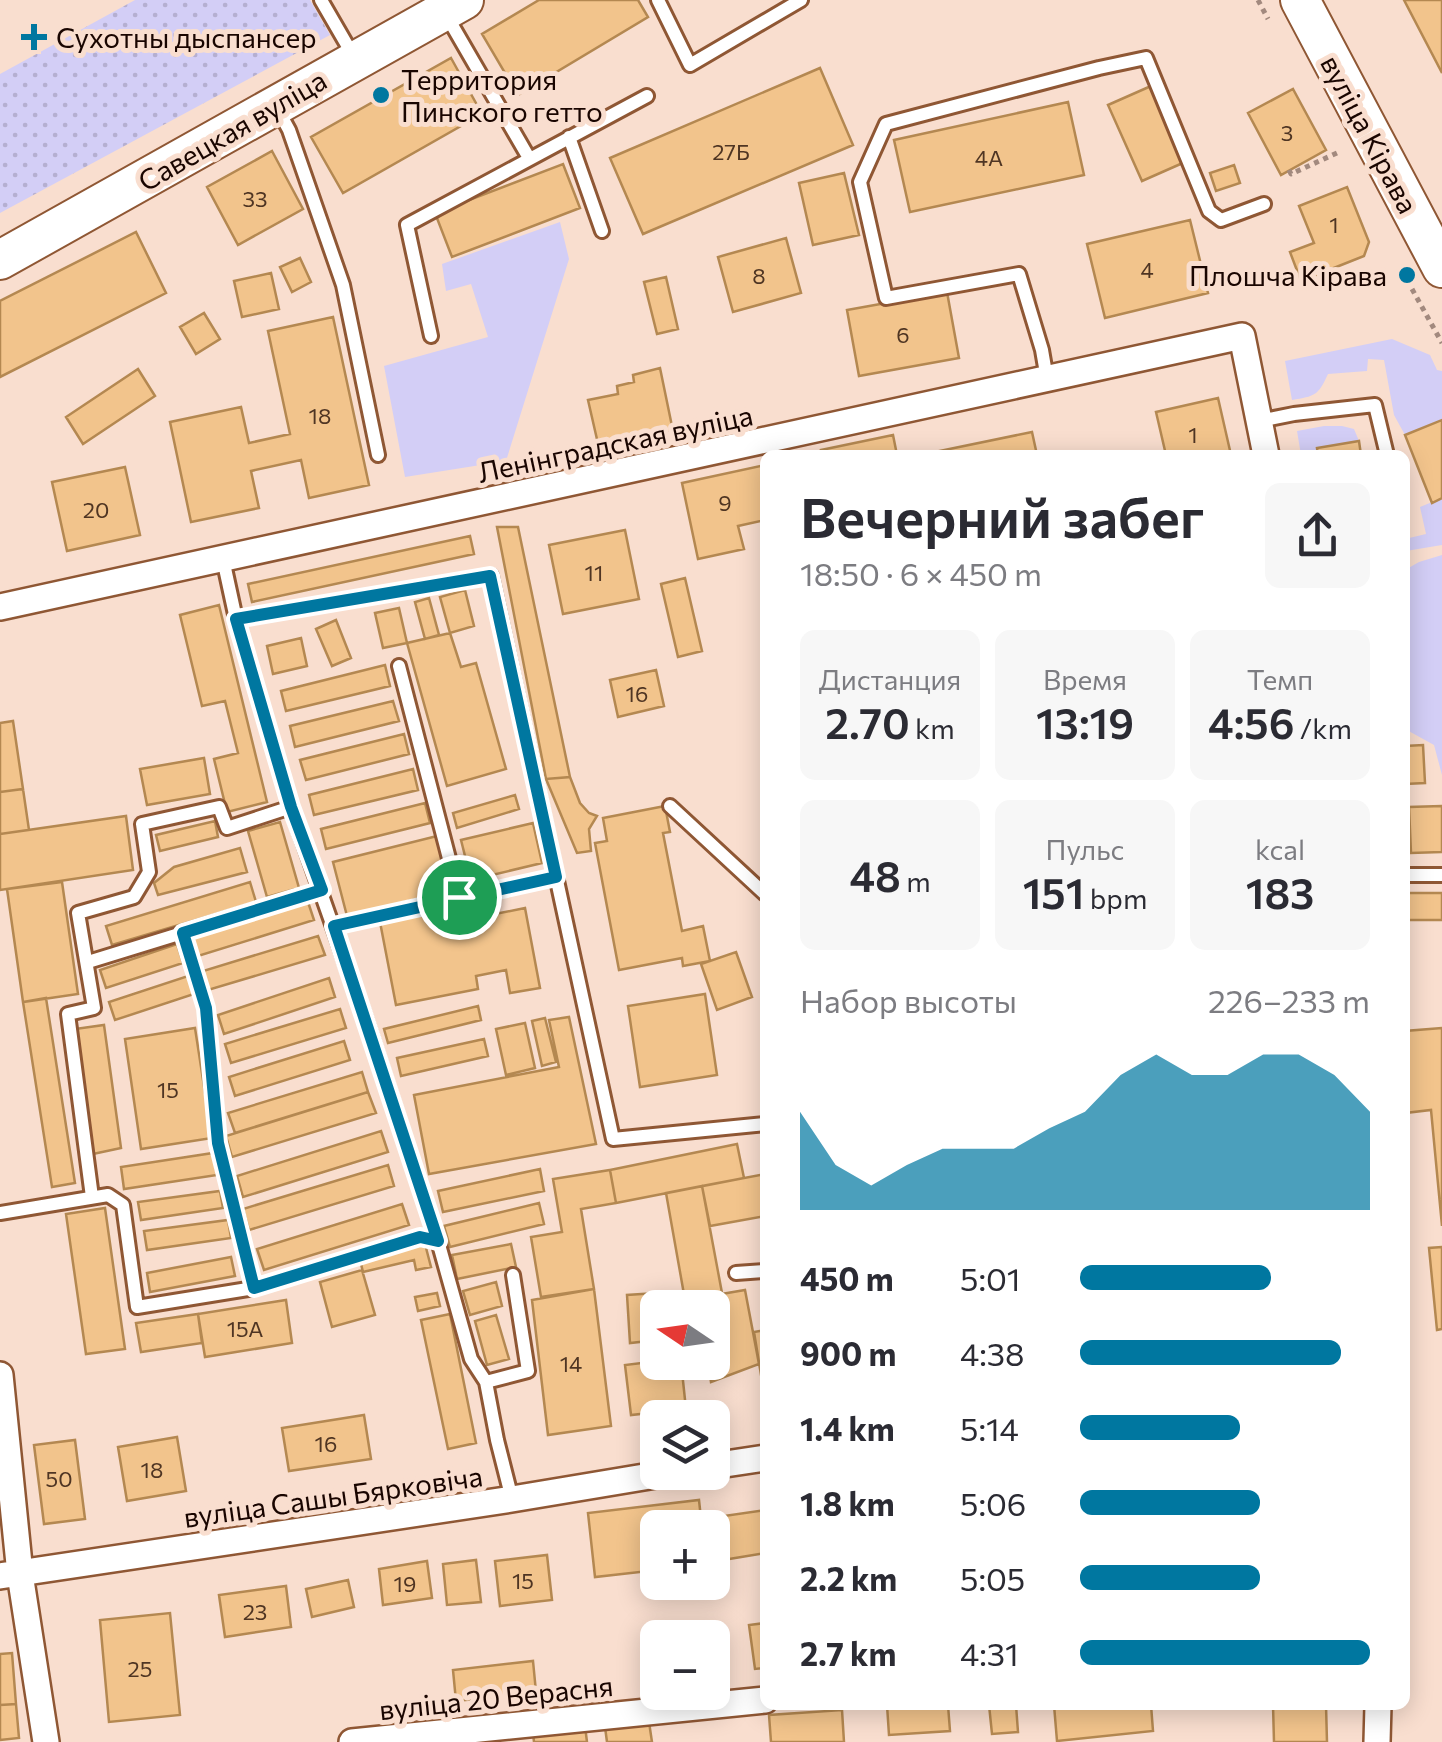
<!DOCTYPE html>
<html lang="ru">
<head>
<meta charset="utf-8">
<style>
  body { margin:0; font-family:Commissioner,sans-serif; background:#f7f7f7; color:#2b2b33; height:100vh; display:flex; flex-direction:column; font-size:38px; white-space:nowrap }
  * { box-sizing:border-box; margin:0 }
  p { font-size:32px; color:#7c7c81 }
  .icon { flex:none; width:55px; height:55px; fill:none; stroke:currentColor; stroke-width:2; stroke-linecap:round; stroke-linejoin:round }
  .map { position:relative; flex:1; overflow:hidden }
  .drawer { position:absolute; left:760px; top:450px; width:650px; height:1260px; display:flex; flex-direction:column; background:#fff; border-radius:15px; box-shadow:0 5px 25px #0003 }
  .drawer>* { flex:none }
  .needle { width:65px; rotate:283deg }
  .fabs { position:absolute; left:640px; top:1290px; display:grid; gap:20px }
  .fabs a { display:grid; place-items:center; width:90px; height:90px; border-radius:15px; background:#fff; box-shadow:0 5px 25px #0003; font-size:50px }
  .pin { position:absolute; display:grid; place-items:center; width:85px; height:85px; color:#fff; margin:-42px; border:5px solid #fff; border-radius:50%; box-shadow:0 2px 10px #0007 }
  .round { display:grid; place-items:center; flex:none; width:105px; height:105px; border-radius:15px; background:#f7f7f7 }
  .overview { display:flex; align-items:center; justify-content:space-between; height:170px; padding:0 40px }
  h1 { font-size:55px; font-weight:600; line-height:75px }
  .figures { display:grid; grid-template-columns:repeat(3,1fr); gap:15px; height:170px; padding:10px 40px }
  .figures div { display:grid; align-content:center; border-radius:15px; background:#f7f7f7; text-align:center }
  .figures b { font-size:42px; font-weight:600 }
  .figures small { font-size:28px; font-weight:400 }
  .figures p { font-size:28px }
  .chart { height:280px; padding:20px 40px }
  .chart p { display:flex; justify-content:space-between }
  .chart svg { width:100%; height:180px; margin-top:10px; fill:#0077a0; opacity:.7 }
  ul { padding:0 40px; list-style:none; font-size:32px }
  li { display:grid; grid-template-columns:160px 120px 1fr; align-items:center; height:75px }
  li i { height:25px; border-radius:12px; background:#0077a0 }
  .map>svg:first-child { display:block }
  .grass { fill:#d3cef6 }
  .park { fill:url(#park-dots) }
  .building { fill:#f2c48c; stroke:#b48851; stroke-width:2.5 }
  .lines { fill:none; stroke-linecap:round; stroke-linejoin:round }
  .lane-casing { stroke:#8f5734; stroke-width:18 }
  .street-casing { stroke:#8f5734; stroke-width:30 }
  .secondary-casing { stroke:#8f5734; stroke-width:42 }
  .path { stroke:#a2897e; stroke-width:5; stroke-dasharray:5 5; stroke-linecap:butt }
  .lane { stroke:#fff; stroke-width:12 }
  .street { stroke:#fff; stroke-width:25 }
  .secondary { stroke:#fff; stroke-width:38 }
  .route-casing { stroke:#fff; stroke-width:20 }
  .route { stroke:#0077a0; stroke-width:12 }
  .poi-dot { fill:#0077a0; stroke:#f9decf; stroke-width:4 }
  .labels { text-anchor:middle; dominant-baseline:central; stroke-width:10; stroke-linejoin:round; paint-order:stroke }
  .number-label { font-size:22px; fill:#4f3523 }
  .poi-label { font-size:28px; fill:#190500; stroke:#f9decf; text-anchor:start }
  .street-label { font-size:28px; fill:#190500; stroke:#f9decf }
</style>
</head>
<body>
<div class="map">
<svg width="1442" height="1742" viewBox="0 0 1442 1742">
  <defs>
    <pattern id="park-dots" width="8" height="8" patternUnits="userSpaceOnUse" patternTransform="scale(2.5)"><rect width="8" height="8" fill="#d3cef6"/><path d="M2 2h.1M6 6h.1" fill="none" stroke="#b5afd1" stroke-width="1.8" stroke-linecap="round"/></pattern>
  </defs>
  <rect width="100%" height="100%" fill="#f9decf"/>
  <path class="grass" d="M560,222L569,259L506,461L405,477L384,366L488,337L471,284L446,291L442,264Z
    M1392,339L1430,355L1437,370L1442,371V420L1405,435L1394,415L1384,360L1368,359L1367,371L1328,374C1318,396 1315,396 1292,400L1285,361Z
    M1324,426H1342L1354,429L1359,441L1317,448L1318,455H1301L1297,431Z
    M1442,498V545L1406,551L1405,539L1426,534L1420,507Z
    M1442,555V775L1434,745L1405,729V570L1419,562Z"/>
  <path class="park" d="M135,0H310L330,35L0,213V74Z"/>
  <path class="building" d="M539,0H638L648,17L518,95L482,34Z
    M1404,0H1442V73Z
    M451,58L482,114L343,193L311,137Z
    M820,68L853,145L643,234L610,158Z
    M1151,86L1185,162L1142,181L1108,105Z
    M1293,89L1326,150L1281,175L1248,113Z
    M1068,102L1084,175L910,212L894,140Z
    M272,151L303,209L238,245L207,187Z
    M563,164L580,208L452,257L435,213Z
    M1234,165L1240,183L1216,191L1210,173Z
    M844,173L859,235L813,245L799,183Z
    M1347,187L1369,242L1364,256L1301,281L1290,252L1314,243L1299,206Z
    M1190,220L1208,293L1105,318L1087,244Z
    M136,232L166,293L0,377V301Z
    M786,238L801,293L733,312L718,257Z
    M300,258L311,282L292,292L280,267Z
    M271,273L279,309L242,317L234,281Z
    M666,277L678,329L657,334L644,282Z
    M947,292L959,358L859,376L847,310Z
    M204,313L220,339L196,354L180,327Z
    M333,317L369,485L309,498L301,460L251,471L259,508L191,522L170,422L241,407L249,443L290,434L268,331Z
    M660,368L673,431L599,448L588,400L618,394L617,386L634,382L633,375Z
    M138,369L155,396L83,444L66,417Z
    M1218,398L1231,455H1166L1156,412Z
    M1442,420V498L1432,503L1405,435Z
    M1032,432L1037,455H925V454Z
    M893,435L897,455H822L821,450Z
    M1359,441L1361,455H1318L1317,448Z
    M765,465V520L738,526L744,549L698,559L682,483Z
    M125,467L140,535L67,551L52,482Z
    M497,527H518L570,777L546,779Z
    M625,530L639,599L563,614L549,545Z
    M470,536L474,554L252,602L248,584Z
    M685,578L702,651L678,657L661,584Z
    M465,590L474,626L450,633L440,597Z
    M429,598L439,635L425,639L415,602Z
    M219,605L267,802L227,812L214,759L238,753L225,701L202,706L180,615Z
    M399,608L407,643L383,648L375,613Z
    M336,620L351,658L332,666L316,629Z
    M450,633L461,667L476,663L506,769L447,786L407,643Z
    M301,638L307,666L273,674L267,646Z
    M385,665L390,686L286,711L281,691Z
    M656,670L664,706L618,717L610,680Z
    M393,701L399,721L295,747L290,726Z
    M13,721L23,789L0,792V723Z
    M404,734L409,754L306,780L300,760Z
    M1423,745L1425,783L1405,784V746Z
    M204,758L210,794L147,805L140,769Z
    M413,769L418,790L314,815L309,795Z
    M570,777L580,803L589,813L597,816L589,829L591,851L577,853L546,779Z
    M23,789L29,830L0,834V792Z
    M515,795L519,809L457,828L453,813Z
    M425,803L430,823L326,849L321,829Z
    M665,806L670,832L663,833L682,931L703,926L710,961L683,966L682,958L619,970L595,843L607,841L603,818Z
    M1442,806V852L1411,853L1409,807Z
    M126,816L133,870L0,890V834Z
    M215,821L218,837L160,851L156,835Z
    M280,822L299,888L267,897L248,831Z
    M533,823L542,863L471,880L461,840Z
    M437,836L450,891L347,916L333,862Z
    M240,848L247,872L158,895L154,883L174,867Z
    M62,882L78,994L23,1002L7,889Z
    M250,882L256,902L112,945L106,926Z
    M1405,893H1442V920H1407V950H1405Z
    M308,902L314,920L198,956L192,938Z
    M482,903L485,916L525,908L540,988L510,993L506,970L476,976L478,989L396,1005L380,922Z
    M318,936L325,955L208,990L203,971Z
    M177,944L183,963L106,988L100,970Z
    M736,952L752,997L717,1010L701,964Z
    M191,975L197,993L115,1020L109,1002Z
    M329,978L335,997L224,1034L218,1015Z
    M705,994L717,1075L640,1087L628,1006Z
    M46,998L75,1183L52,1187L23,1002Z
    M478,1006L481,1020L388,1043L384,1029Z
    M340,1009L346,1028L231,1063L225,1044Z
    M569,1017L596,1144L429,1174L414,1095L559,1067L549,1020Z
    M545,1018L556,1062L542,1066L532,1021Z
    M525,1023L535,1068L506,1075L496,1029Z
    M104,1025L121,1148L93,1154L75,1029Z
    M195,1028L212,1138L141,1149L125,1039Z
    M1442,1028V1226L1431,1110L1405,1113V1031Z
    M484,1039L488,1056L401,1076L397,1058Z
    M344,1041L350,1060L235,1096L229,1077Z
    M362,1072L368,1092L235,1133L228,1113Z
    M368,1092L376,1113L232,1157L226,1136Z
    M381,1131L388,1152L243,1197L237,1176Z
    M737,1144L744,1178L616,1203L610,1170Z
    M213,1153L217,1175L124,1189L121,1167Z
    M388,1165L394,1186L249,1230L243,1209Z
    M540,1169L544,1191L443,1212L438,1191Z
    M610,1170L616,1203L581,1209L594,1289L541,1297L531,1237L562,1232L553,1179Z
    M765,1174V1216L710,1226L702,1186Z
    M702,1186L722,1293L685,1300L666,1193Z
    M220,1191L223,1208L141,1220L138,1202Z
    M539,1203L544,1224L450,1247L444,1226Z
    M402,1204L409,1225L264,1270L257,1249Z
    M105,1208L125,1349L86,1354L66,1214Z
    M228,1220L231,1238L147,1250L144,1231Z
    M425,1244L431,1267L416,1270L414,1260L363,1272L360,1260Z
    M511,1244L516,1267L457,1279L452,1255Z
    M1442,1247V1329L1437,1330L1429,1248Z
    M231,1257L235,1276L150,1292L147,1273Z
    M362,1270L375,1315L332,1327L320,1282Z
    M496,1282L502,1306L470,1315L463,1291Z
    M594,1289L611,1426L548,1435L532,1300Z
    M745,1290L759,1364L711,1382L708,1362H712V1308H700L698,1298Z
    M437,1293L440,1306L418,1311L415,1297Z
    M656,1293L658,1340L630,1343L627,1295Z
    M286,1300L292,1343L205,1357L198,1314Z
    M198,1314L202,1343L141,1352L136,1323Z
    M450,1314L476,1443L448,1449L421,1320Z
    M496,1315L509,1359L487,1365L475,1321Z
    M765,1330V1387H763L754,1332Z
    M658,1361L681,1362L686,1409L631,1415L625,1365Z
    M364,1415L371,1459L289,1471L282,1428Z
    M177,1437L186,1491L127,1501L118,1447Z
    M75,1440L85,1519L44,1524L34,1445Z
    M699,1500L702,1528H658V1570L595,1577L588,1513Z
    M765,1510V1553L723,1560L717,1517Z
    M547,1555L552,1600L500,1606L495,1561Z
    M476,1560L481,1602L447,1605L443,1564Z
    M427,1561L432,1598L383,1605L379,1569Z
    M348,1580L354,1607L312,1617L306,1589Z
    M286,1586L291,1627L225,1637L219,1595Z
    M170,1613L180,1715L109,1722L100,1620Z
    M765,1623V1668L755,1669L749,1625Z
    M12,1653L16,1704L0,1705V1654Z
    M533,1661L536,1692L456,1701L453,1670Z
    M16,1704L19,1738L0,1740V1705Z
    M887,1705H948L950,1731L889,1735Z
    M989,1705H1016L1018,1732L992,1734Z
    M1054,1705H1151L1153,1731L1057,1741Z
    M1273,1705H1326L1327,1742H1274Z
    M842,1710L844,1742H771L769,1715Z
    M649,1722L652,1742H607L605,1727Z
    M585,1726L587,1742H534L533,1733Z"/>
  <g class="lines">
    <defs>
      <path id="lane" d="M321,0L354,57
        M658,0L690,65L801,0
        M445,13L529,158
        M277,108L289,130L343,285L378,455
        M569,137L602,231
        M431,336L407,225L647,96
        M1047,379L1042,350L1019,274L886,298L860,182L886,124L1099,68L1146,58L1209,211L1221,220L1264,204
        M1259,421L1294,414L1375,405L1387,455
        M223,559L236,619L491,576L613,1139L765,1124
        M236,619L291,807L366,1021L438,1241
        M399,666L459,897
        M670,806L765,894
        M1405,875H1442
        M334,926L556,877
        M183,933L206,1008L218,1143L254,1288
        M88,962L322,890
        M92,1197L68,1014L94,1008L78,913L134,897L149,872L142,824L219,807L227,828L291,807
        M0,1213L108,1195L123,1205L137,1307L254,1288L421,1237L438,1241L471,1359L486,1382
        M736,1273L765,1271
        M512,1499L497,1440L486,1382L528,1371L513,1275"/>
      <path id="street" d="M0,607L1242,336L1266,455
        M0,1375L20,1574L46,1742
        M712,1466L765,1458
        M0,1576L512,1499L674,1472
        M352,1742L765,1700
        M1377,1742L1378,1705"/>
      <path id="secondary" d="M1300,0L1442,268
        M0,260L464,0"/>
    </defs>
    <use href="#lane" class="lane-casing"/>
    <use href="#street" class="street-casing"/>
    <use href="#secondary" class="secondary-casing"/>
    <path class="path" d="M1258,0L1268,19
      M1289,170L1291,174L1339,152
      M1412,289L1442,343"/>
    <use href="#lane" class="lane"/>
    <use href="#street" class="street"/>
    <use href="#secondary" class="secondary"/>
  </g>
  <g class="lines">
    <defs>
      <path id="route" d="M490,576L556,877L334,926L438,1241L420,1237L254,1288L218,1143L206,1008L183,933L322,890L291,807L236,619Z"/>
    </defs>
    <use href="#route" class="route-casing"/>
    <use href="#route" class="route"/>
  </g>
  <g class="poi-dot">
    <path d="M29 22h10v10h10v10h-10v10h-10v-10h-10v-10h10z"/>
    <circle cx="381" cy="95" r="10"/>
    <circle cx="1407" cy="275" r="10"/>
  </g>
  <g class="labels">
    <g class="number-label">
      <text x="1287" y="132">3</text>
      <text x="731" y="151">27Б</text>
      <text x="989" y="157">4А</text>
      <text x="255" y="198">33</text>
      <text x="1334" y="224">1</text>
      <text x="1147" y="269">4</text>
      <text x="759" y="275">8</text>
      <text x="903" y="334">6</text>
      <text x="320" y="415">18</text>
      <text x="1193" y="434">1</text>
      <text x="725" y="502">9</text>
      <text x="96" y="509">20</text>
      <text x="594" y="572">11</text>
      <text x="637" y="693">16</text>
      <text x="168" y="1089">15</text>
      <text x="245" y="1328">15А</text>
      <text x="571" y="1363">14</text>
      <text x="326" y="1443">16</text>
      <text x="152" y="1469">18</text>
      <text x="59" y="1478">50</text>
      <text x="523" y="1580">15</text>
      <text x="405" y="1583">19</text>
      <text x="255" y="1611">23</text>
      <text x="140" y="1668">25</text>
    </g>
    <g class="poi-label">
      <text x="56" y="37">Сухотны дыспансер</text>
      <text x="401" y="79">Территория<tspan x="401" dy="32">Пинского гетто</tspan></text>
      <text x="1387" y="275" text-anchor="end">Плошча Кірава</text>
    </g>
    <g class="street-label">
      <text transform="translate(232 130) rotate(-30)">Савецкая вуліца</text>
      <text transform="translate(1370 134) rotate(62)">вуліца Кірава</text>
      <text transform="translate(615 443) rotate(-12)">Ленінградская вуліца</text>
      <text transform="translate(333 1496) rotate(-8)">вуліца Сашы Бярковіча</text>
      <text transform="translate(496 1697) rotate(-6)">вуліца 20 Верасня</text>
    </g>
  </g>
</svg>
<div class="fabs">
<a><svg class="needle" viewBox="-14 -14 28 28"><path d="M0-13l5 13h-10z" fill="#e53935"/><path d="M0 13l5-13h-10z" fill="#7c7c81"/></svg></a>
<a><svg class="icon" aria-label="layers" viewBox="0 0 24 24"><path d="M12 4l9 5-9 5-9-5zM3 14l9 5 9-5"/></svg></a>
<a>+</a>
<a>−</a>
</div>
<div class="pin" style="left:459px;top:897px;background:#1e9e55"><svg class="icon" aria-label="arrive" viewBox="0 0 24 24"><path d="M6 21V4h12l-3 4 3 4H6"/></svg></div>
<section class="drawer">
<div class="overview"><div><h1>Вечерний забег</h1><p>18:50 · 6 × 450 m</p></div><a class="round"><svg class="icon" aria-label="share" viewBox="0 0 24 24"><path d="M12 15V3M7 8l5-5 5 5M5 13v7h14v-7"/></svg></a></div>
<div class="figures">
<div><p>Дистанция</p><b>2.70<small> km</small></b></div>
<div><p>Время</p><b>13:19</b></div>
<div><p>Темп</p><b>4:56<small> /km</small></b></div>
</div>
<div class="figures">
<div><b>48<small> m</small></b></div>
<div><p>Пульс</p><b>151<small> bpm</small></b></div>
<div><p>kcal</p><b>183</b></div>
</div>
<div class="chart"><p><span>Набор высоты</span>226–233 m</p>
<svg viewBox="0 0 160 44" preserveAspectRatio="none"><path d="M0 44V20L10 33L20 38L30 33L40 29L50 29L60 29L70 24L80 20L90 11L100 6L110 11L120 11L130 6L140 6L150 11L160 20V44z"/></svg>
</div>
<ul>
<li><b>450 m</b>5:01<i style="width:66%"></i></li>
<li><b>900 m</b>4:38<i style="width:90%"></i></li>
<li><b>1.4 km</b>5:14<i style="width:55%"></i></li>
<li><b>1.8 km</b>5:06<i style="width:62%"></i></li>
<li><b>2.2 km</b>5:05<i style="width:62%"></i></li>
<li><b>2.7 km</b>4:31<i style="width:100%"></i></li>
</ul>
</section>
</div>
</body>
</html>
